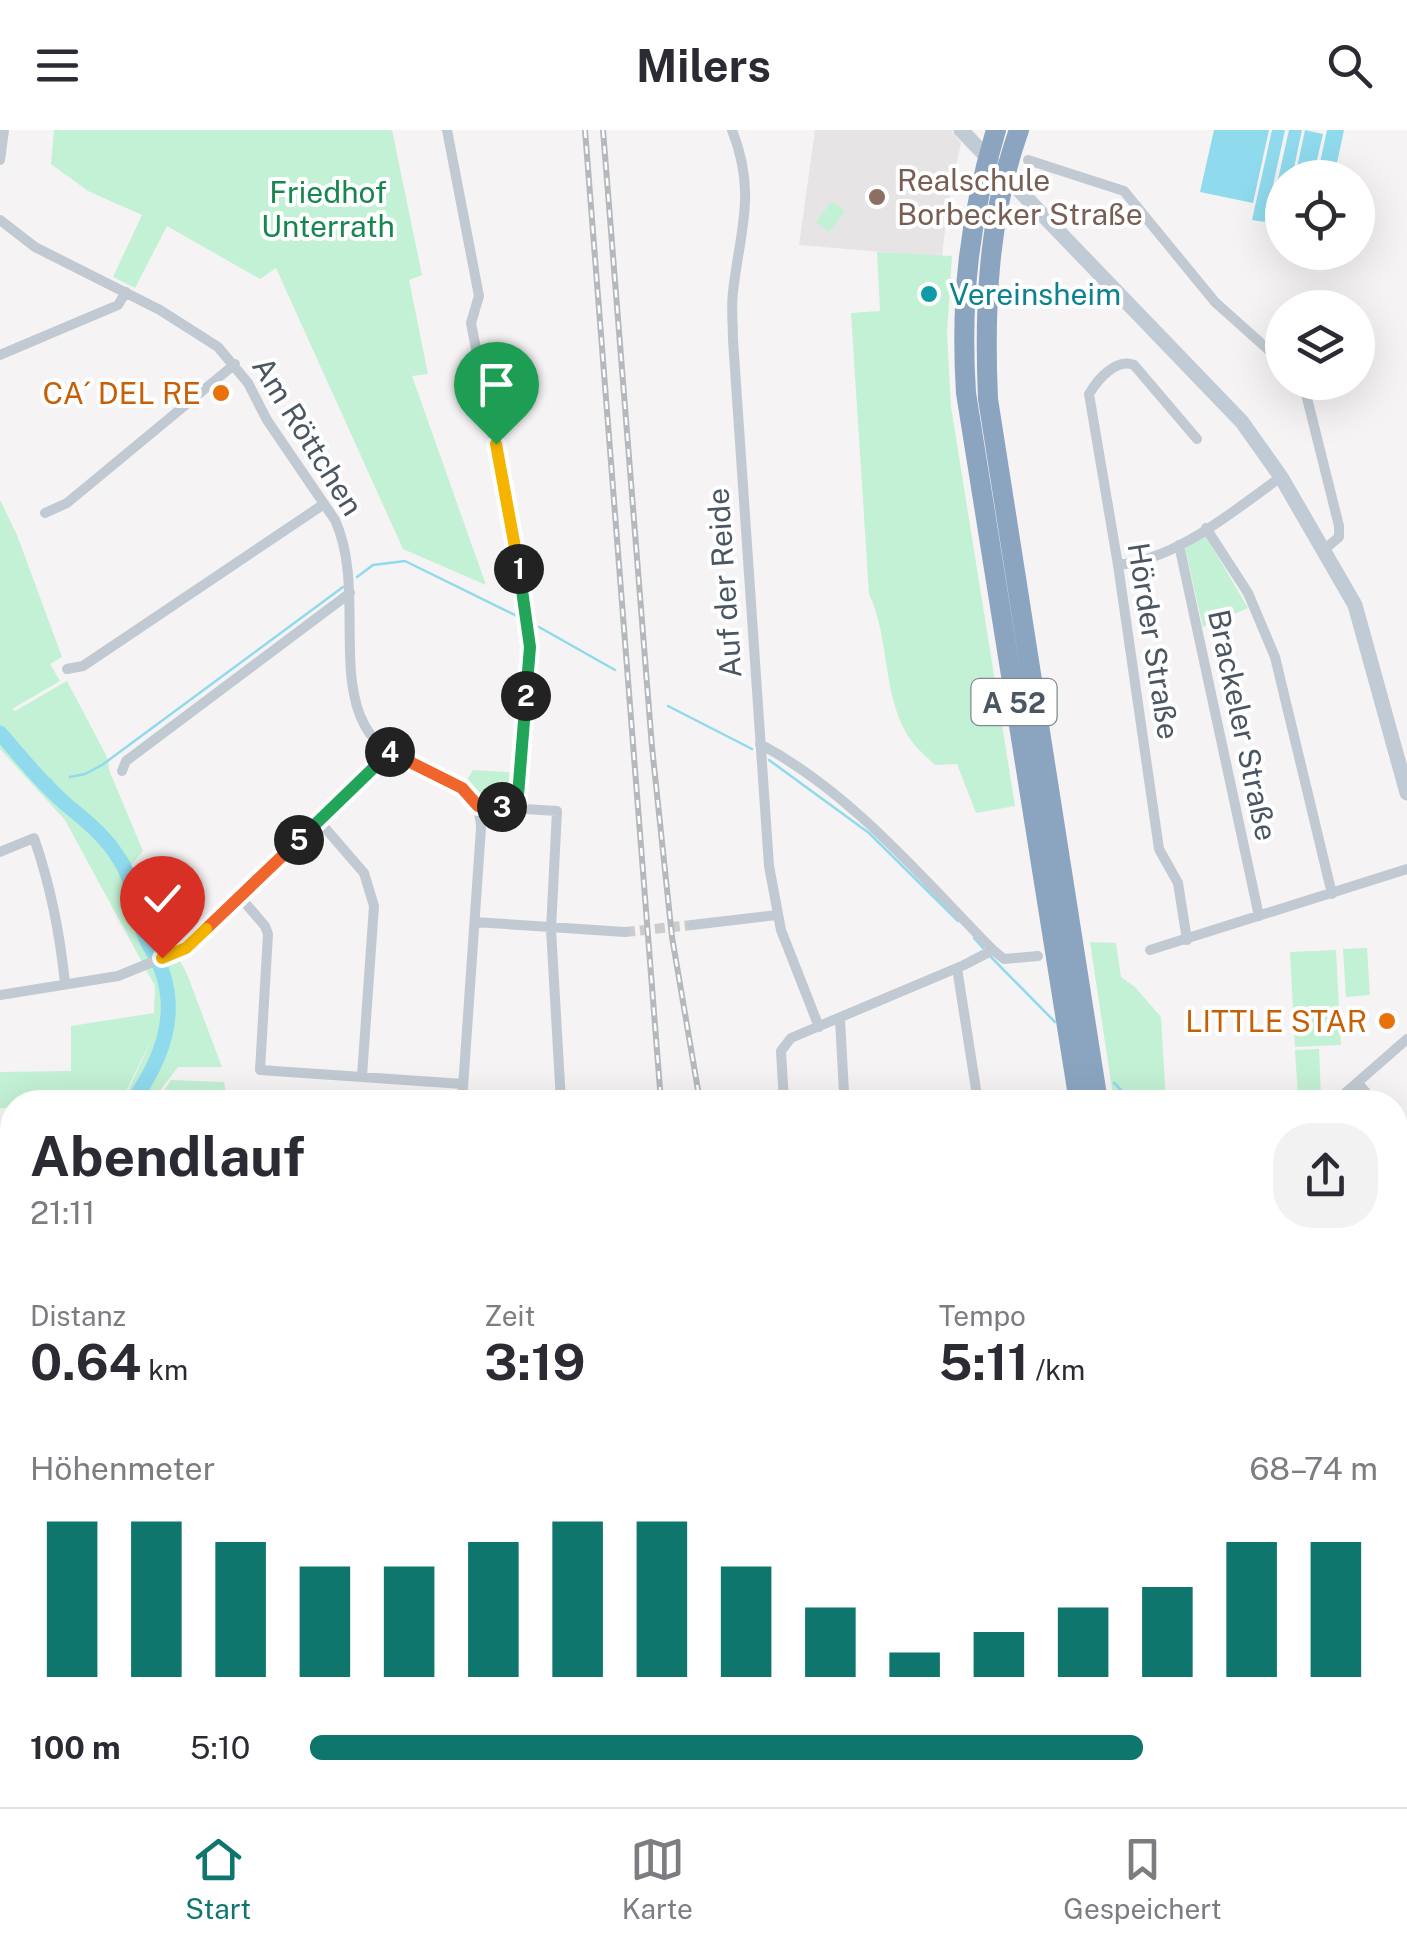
<!DOCTYPE html>
<html lang="de">
<head>
<meta charset="utf-8">
<style>
  body { margin:0; font-family:"Public Sans",sans-serif; background:#f2f2f3; color:#2b2b33; height:100vh; display:flex; flex-direction:column; font-size:38px; white-space:nowrap }
  * { box-sizing:border-box; margin:0 }
  p { font-size:32px; color:#7c7c81 }
  .icon { flex:none; width:55px; height:55px; fill:none; stroke:currentColor; stroke-width:2; stroke-linecap:round; stroke-linejoin:round }
  .map { position:relative; flex:1; overflow:hidden }
  .panel { position:absolute; left:0px; top:960px; width:1408px; height:718px; display:flex; flex-direction:column; background:#fff; border-radius:40px 40px 0 0; box-shadow:0 10px 40px #0002 }
  .panel>* { flex:none }
  .fabs { position:absolute; left:1265px; top:30px; display:grid; gap:20px }
  .fabs a { display:grid; place-items:center; width:110px; height:110px; border-radius:50%; background:#fff; box-shadow:0 10px 40px #0002; font-size:50px }
  .pin { position:absolute; display:grid; place-items:center; width:85px; height:85px; color:#fff; margin:-102px -42px; border-radius:50% 50% 50% 0; rotate:-45deg; box-shadow:0 0 10px #0007 }
  .pin .icon { rotate:45deg }
  .km { position:absolute; width:50px; height:50px; margin:-25px; border-radius:50%; background:#222; color:#fff; font-size:28px; line-height:50px; text-align:center }
  .round { display:grid; place-items:center; flex:none; width:105px; height:105px; border-radius:40px; background:#f2f2f3 }
  .headline { display:flex; align-items:center; justify-content:space-between; height:170px; padding:0 30px }
  h1 { font-size:55px; font-weight:700; line-height:75px }
  .stats { display:grid; grid-template-columns:repeat(3,1fr); gap:15px; height:170px; padding:10px 30px }
  .stats div { display:grid; align-content:center }
  .stats b { font-size:50px; font-weight:700 }
  .stats small { font-size:28px; font-weight:400 }
  .stats p { font-size:28px }
  .chart { height:280px; padding:20px 30px }
  .chart p { display:flex; justify-content:space-between }
  .chart svg { width:100%; height:180px; margin-top:10px; stroke:#0f766e; stroke-width:6 }
  ul { padding:0 30px; list-style:none; font-size:32px }
  li { display:grid; grid-template-columns:160px 120px 1fr; align-items:center; height:75px }
  li i { height:25px; border-radius:12px; background:#0f766e }
  header { display:flex; justify-content:space-between; align-items:center; height:130px; padding:0 30px; background:#fff; font-size:45px; font-weight:700 }
  .tabs { display:flex; justify-content:space-around; align-items:center; height:140px; border-top:2px solid #e1e1e2; background:#fff; font-size:28px; color:#7c7c81 }
  .tabs a { display:grid; justify-items:center; gap:5px }
  .tabs .current { color:#0f766e }
  .map>svg:first-child { display:block }
  .commercial { fill:#fdf9ef }
  .education { fill:#e6e4e5 }
  .green { fill:#c3f1d5 }
  .water { fill:#90daee }
  .lines { fill:none; stroke-linecap:round; stroke-linejoin:round }
  .stream { stroke:#90daee; stroke-width:2.5 }
  .river { stroke:#90daee; stroke-width:15 }
  .minor-tunnel { stroke:#caccce; stroke-width:10; stroke-dasharray:10 5; stroke-linecap:butt }
  .minor { stroke:#c1cad2; stroke-width:10 }
  .tertiary { stroke:#c1cad2; stroke-width:12 }
  .secondary { stroke:#c1cbd6; stroke-width:15 }
  .primary { stroke:#b3c2d1; stroke-width:15 }
  .motorway { stroke:#8ba5c1; stroke-width:20 }
  .rail-casing { stroke:#b5b8bd; stroke-width:6 }
  .rail { stroke:#fff; stroke-width:2.5; stroke-dasharray:8; stroke-linecap:butt }
  .split-1-casing { stroke:#fff; stroke-width:20 }
  .split-2-casing { stroke:#fff; stroke-width:20 }
  .split-3-casing { stroke:#fff; stroke-width:20 }
  .split-4-casing { stroke:#fff; stroke-width:20 }
  .split-5-casing { stroke:#fff; stroke-width:20 }
  .split-6-casing { stroke:#fff; stroke-width:20 }
  .split-7-casing { stroke:#fff; stroke-width:20 }
  .split-1 { stroke:#f5b400; stroke-width:12 }
  .split-2 { stroke:#22a559; stroke-width:12 }
  .split-3 { stroke:#22a559; stroke-width:12 }
  .split-4 { stroke:#f0652b; stroke-width:12 }
  .split-5 { stroke:#22a559; stroke-width:12 }
  .split-6 { stroke:#f0652b; stroke-width:12 }
  .split-7 { stroke:#f5b400; stroke-width:12 }
  .education-dot { fill:#8d6e63; stroke:#fff; stroke-width:4 }
  .culture-dot { fill:#0f9aa8; stroke:#fff; stroke-width:4 }
  .food-dot { fill:#e8710a; stroke:#fff; stroke-width:4 }
  .labels { text-anchor:middle; dominant-baseline:central; stroke-width:8; stroke-linejoin:round; paint-order:stroke }
  .shield { fill:#fff; stroke:#808990; stroke-width:2.5 }
  .shield-label { font-size:28px; font-weight:bold; fill:#4a5661 }
  .education-label { font-size:30px; fill:#785e54; stroke:#fff; text-anchor:start }
  .park-label { font-size:30px; fill:#17864f; stroke:#fff }
  .culture-label { font-size:30px; fill:#0d838f; stroke:#fff; text-anchor:start }
  .food-label { font-size:30px; fill:#c56008; stroke:#fff; text-anchor:end }
  .street-label { font-size:30px; fill:#4a5661; stroke:#fff }
</style>
</head>
<body>
<header><svg class="icon" aria-label="menu" viewBox="0 0 24 24"><path d="M4 6h16M4 12h16M4 18h16"/></svg>Milers<svg class="icon" aria-label="search" viewBox="0 0 24 24"><circle cx="10" cy="10" r="6"/><path d="M15 15l6 6"/></svg></header>
<div class="map">
<svg width="1407" height="1677" viewBox="0 0 1407 1677">
  <rect width="100%" height="100%" fill="#f5f3f3"/>
  <path class="commercial" d="M0,1329H12V1435L0,1440Z"/>
  <path class="education" d="M815,0H951L961,13L948,74L942,127L799,115Z"/>
  <path class="green" d="M54,0H392L422,145L409,150L428,244L412,246L486,455L403,419L276,138L260,149L167,96L135,158L113,147L142,85L88,61L51,34Z
    M832,71L845,81L829,102L816,92Z
    M877,122L952,126L947,203L951,277L1015,676L976,683L957,634L935,635C928,628 919,621 913,613C881,571 891,510 869,464L851,183L880,181Z
    M0,370L17,405L62,527L50,534L60,551L12,579L15,581L67,551L108,629L109,640L143,721L129,737L187,844L222,937H178L151,972H123L154,904L121,972H12V978H0V942L71,941V896L154,883L155,856L65,690L0,619Z
    M1206,406L1248,478L1203,497L1185,418Z
    M473,640L520,643L517,678L478,676L462,658Z
    M1090,812L1116,813L1121,847L1135,857L1161,887L1166,972H1114Z
    M1367,818L1370,865L1346,867L1343,819Z
    M1336,820L1341,915L1295,917L1290,822Z
    M1319,919L1321,966L1298,967L1295,920Z
    M171,950L224,952L228,972H157Z
    M1395,1235L1407,1239V1341L1395,1337Z"/>
  <path class="water" d="M1214,0H1269L1253,73L1200,62Z
    M1272,0H1285L1265,92L1252,90Z
    M1289,0H1302L1292,47L1282,48L1281,97L1268,94Z
    M1305,0L1323,4L1313,47H1295Z
    M1327,0H1344L1334,47H1317Z"/>
  <g class="lines">
    <path class="stream" d="M357,447L373,435L405,431L519,487
      M539,497L615,540
      M668,576L752,619
      M769,630L869,703L958,791
      M70,647L85,644L102,635L343,457
      M45,652L51,650
      M974,808L983,818
      M991,827L1055,892
      M1114,953L1133,972
      M1395,1309L1407,1316"/>
    <path class="river" d="M0,603C23,630 47,659 74,681C89,693 105,707 116,724C134,749 133,768 141,795C145,812 158,827 163,844C178,890 158,936 132,972"/>
    <path class="minor-tunnel" d="M625,802L692,795"/>
    <path class="minor" d="M447,0L479,166L471,193L528,487L530,517L517,678
      M732,0C757,64 740,99 733,162C731,178 733,194 733,210L769,736L781,800L819,897
      M0,30L4,0
      M1028,30L1124,61L1215,172L1282,232
      M0,90L35,117L160,180L218,217L248,253L267,290L335,390C364,453 335,542 365,596C390,643 480,636 481,698L462,972
      M0,225L118,175L126,162
      M1303,252L1339,396V407L1325,419
      M45,383L67,373L235,234
      M1206,398L1248,463L1275,527L1332,764
      M1179,415L1259,786
      M1118,435C1178,429 1233,381 1281,347
      M67,539L83,536L324,374
      M760,614C852,663 921,747 993,820
      M122,641L126,631L350,463
      M478,676L557,681L551,799L561,972
      M319,691L364,743L374,776L362,946
      M0,722L34,708C51,757 60,803 65,854
      M240,767L265,796L268,804L260,940L463,954
      M475,792L625,802
      M692,795L776,785
      M1187,810L1178,753L1159,719L1118,435L1089,264C1098,249 1116,228 1134,235L1197,309
      M1150,820L1407,739
      M162,828L186,818L390,622
      M957,838L978,972
      M0,865L118,846L150,833
      M1358,953L1374,972
      M839,968L844,963L840,889
      M784,972L781,921L791,908L964,835L993,820L1004,829L1038,826
      M1335,972L1407,909
      M1395,997L1407,1012
      M0,1099H12
      M1395,1186L1401,1189L1400,1196L1407,1202
      M1395,1434L1407,1439
      M1395,1569L1407,1578"/>
    <path class="tertiary" d="M0,1317H12
      M950,1665L971,1677"/>
    <path class="secondary" d="M961,0L1242,292L1281,347L1355,475L1407,663"/>
    <path class="primary" d="M1200,1665L1202,1677
      M1213,1665L1215,1677"/>
    <path class="motorway" d="M996,0C969,91 960,169 966,263L1079,972
      M1019,0C988,87 984,178 988,269L1098,972"/>
    <defs>
      <path id="rail" d="M585,0L661,972
        M603,0L652,617L672,807L700,972
        M1395,1346L1407,1350
        M718,1665V1677
        M764,1665L766,1677
        M822,1665L824,1677
        M745,1677L747,1665"/>
    </defs>
    <use href="#rail" class="rail-casing"/>
    <use href="#rail" class="rail"/>
  </g>
  <g class="lines">
    <defs>
      <path id="split-1" d="M496,314L519,439"/>
      <path id="split-2" d="M519,439L530,517L526,566"/>
      <path id="split-3" d="M502,677L517,678L526,566"/>
      <path id="split-4" d="M390,622L462,658L478,676L502,677"/>
      <path id="split-5" d="M299,710L390,622"/>
      <path id="split-6" d="M206,799L299,710"/>
      <path id="split-7" d="M162,828L186,818L206,799"/>
    </defs>
    <use href="#split-1" class="split-1-casing"/>
    <use href="#split-2" class="split-2-casing"/>
    <use href="#split-3" class="split-3-casing"/>
    <use href="#split-4" class="split-4-casing"/>
    <use href="#split-5" class="split-5-casing"/>
    <use href="#split-6" class="split-6-casing"/>
    <use href="#split-7" class="split-7-casing"/>
    <use href="#split-1" class="split-1"/>
    <use href="#split-2" class="split-2"/>
    <use href="#split-3" class="split-3"/>
    <use href="#split-4" class="split-4"/>
    <use href="#split-5" class="split-5"/>
    <use href="#split-6" class="split-6"/>
    <use href="#split-7" class="split-7"/>
  </g>
  <circle class="education-dot" cx="877" cy="67" r="10"/>
  <circle class="culture-dot" cx="929" cy="164" r="10"/>
  <g class="food-dot">
    <circle cx="221" cy="263" r="10"/>
    <circle cx="1387" cy="891" r="10"/>
  </g>
  <g class="labels">
    <rect class="shield" x="971.5" y="549" width="85" height="46" rx="8"/>
    <g class="shield-label">
      <text x="1014" y="572">A 52</text>
    </g>
    <g class="education-label">
      <text x="897" y="50">Realschule<tspan x="897" dy="34">Borbecker Straße</tspan></text>
    </g>
    <g class="park-label">
      <text x="328" y="62">Friedhof<tspan x="328" dy="34">Unterrath</tspan></text>
    </g>
    <g class="culture-label">
      <text x="949" y="164">Vereinsheim</text>
    </g>
    <g class="food-label">
      <text x="201" y="263">CA´ DEL RE</text>
      <text x="1367" y="891">LITTLE STAR</text>
    </g>
    <g class="street-label">
      <text transform="translate(308 306) rotate(58)">Am Röttchen</text>
      <text transform="translate(724 453) rotate(-94)">Auf der Reide</text>
      <text transform="translate(1154 511) rotate(81)">Hörder Straße</text>
      <text transform="translate(1243 595) rotate(78)">Brackeler Straße</text>
    </g>
  </g>
</svg>
<div class="fabs">
<a><svg class="icon" aria-label="locate" viewBox="0 0 24 24"><circle cx="12" cy="12" r="6"/><path d="M12 2v4M12 18v4M2 12h4M18 12h4"/></svg></a>
<a><svg class="icon" aria-label="layers" viewBox="0 0 24 24"><path d="M12 4l9 5-9 5-9-5zM3 14l9 5 9-5"/></svg></a>
</div>
<div class="pin" style="left:496px;top:314px;background:#1e9e55"><svg class="icon" aria-label="arrive" viewBox="0 0 24 24"><path d="M6 21V4h12l-3 4 3 4H6"/></svg></div>
<div class="pin" style="left:162px;top:828px;background:#d93025"><svg class="icon" aria-label="check" viewBox="0 0 24 24"><path d="M5 12l5 5 9-10"/></svg></div>
<b class="km" style="left:519px;top:439px">1</b>
<b class="km" style="left:526px;top:566px">2</b>
<b class="km" style="left:502px;top:677px">3</b>
<b class="km" style="left:390px;top:622px">4</b>
<b class="km" style="left:299px;top:710px">5</b>
<section class="panel">
<div class="headline"><div><h1>Abendlauf</h1><p>21:11</p></div><a class="round"><svg class="icon" aria-label="share" viewBox="0 0 24 24"><path d="M12 15V3M7 8l5-5 5 5M5 13v7h14v-7"/></svg></a></div>
<div class="stats">
<div><p>Distanz</p><b>0.64<small> km</small></b></div>
<div><p>Zeit</p><b>3:19</b></div>
<div><p>Tempo</p><b>5:11<small> /km</small></b></div>
</div>
<div class="chart"><p><span>Höhenmeter</span>68–74 m</p>
<svg viewBox="0 0 160 44" preserveAspectRatio="none"><path d="M5 44V6M15 44V6M25 44V11M35 44V17M45 44V17M55 44V11M65 44V6M75 44V6M85 44V17M95 44V27M105 44V38M115 44V33M125 44V27M135 44V22M145 44V11M155 44V11"/></svg>
</div>
<ul>
<li><b>100 m</b>5:10<i style="width:78%"></i></li>
</ul>
</section>
</div>
<nav class="tabs">
<a class="current"><svg class="icon" aria-label="home" viewBox="0 0 24 24"><path d="M3 11l9-7 9 7M6 9v11h12V9"/></svg>Start</a>
<a><svg class="icon" aria-label="map" viewBox="0 0 24 24"><path d="M3 6l6-2 6 2 6-2v14l-6 2-6-2-6 2zM9 4v14M15 6v14"/></svg>Karte</a>
<a><svg class="icon" aria-label="saved" viewBox="0 0 24 24"><path d="M7 4h10v16l-5-4-5 4z"/></svg>Gespeichert</a>
</nav>
</body>
</html>
